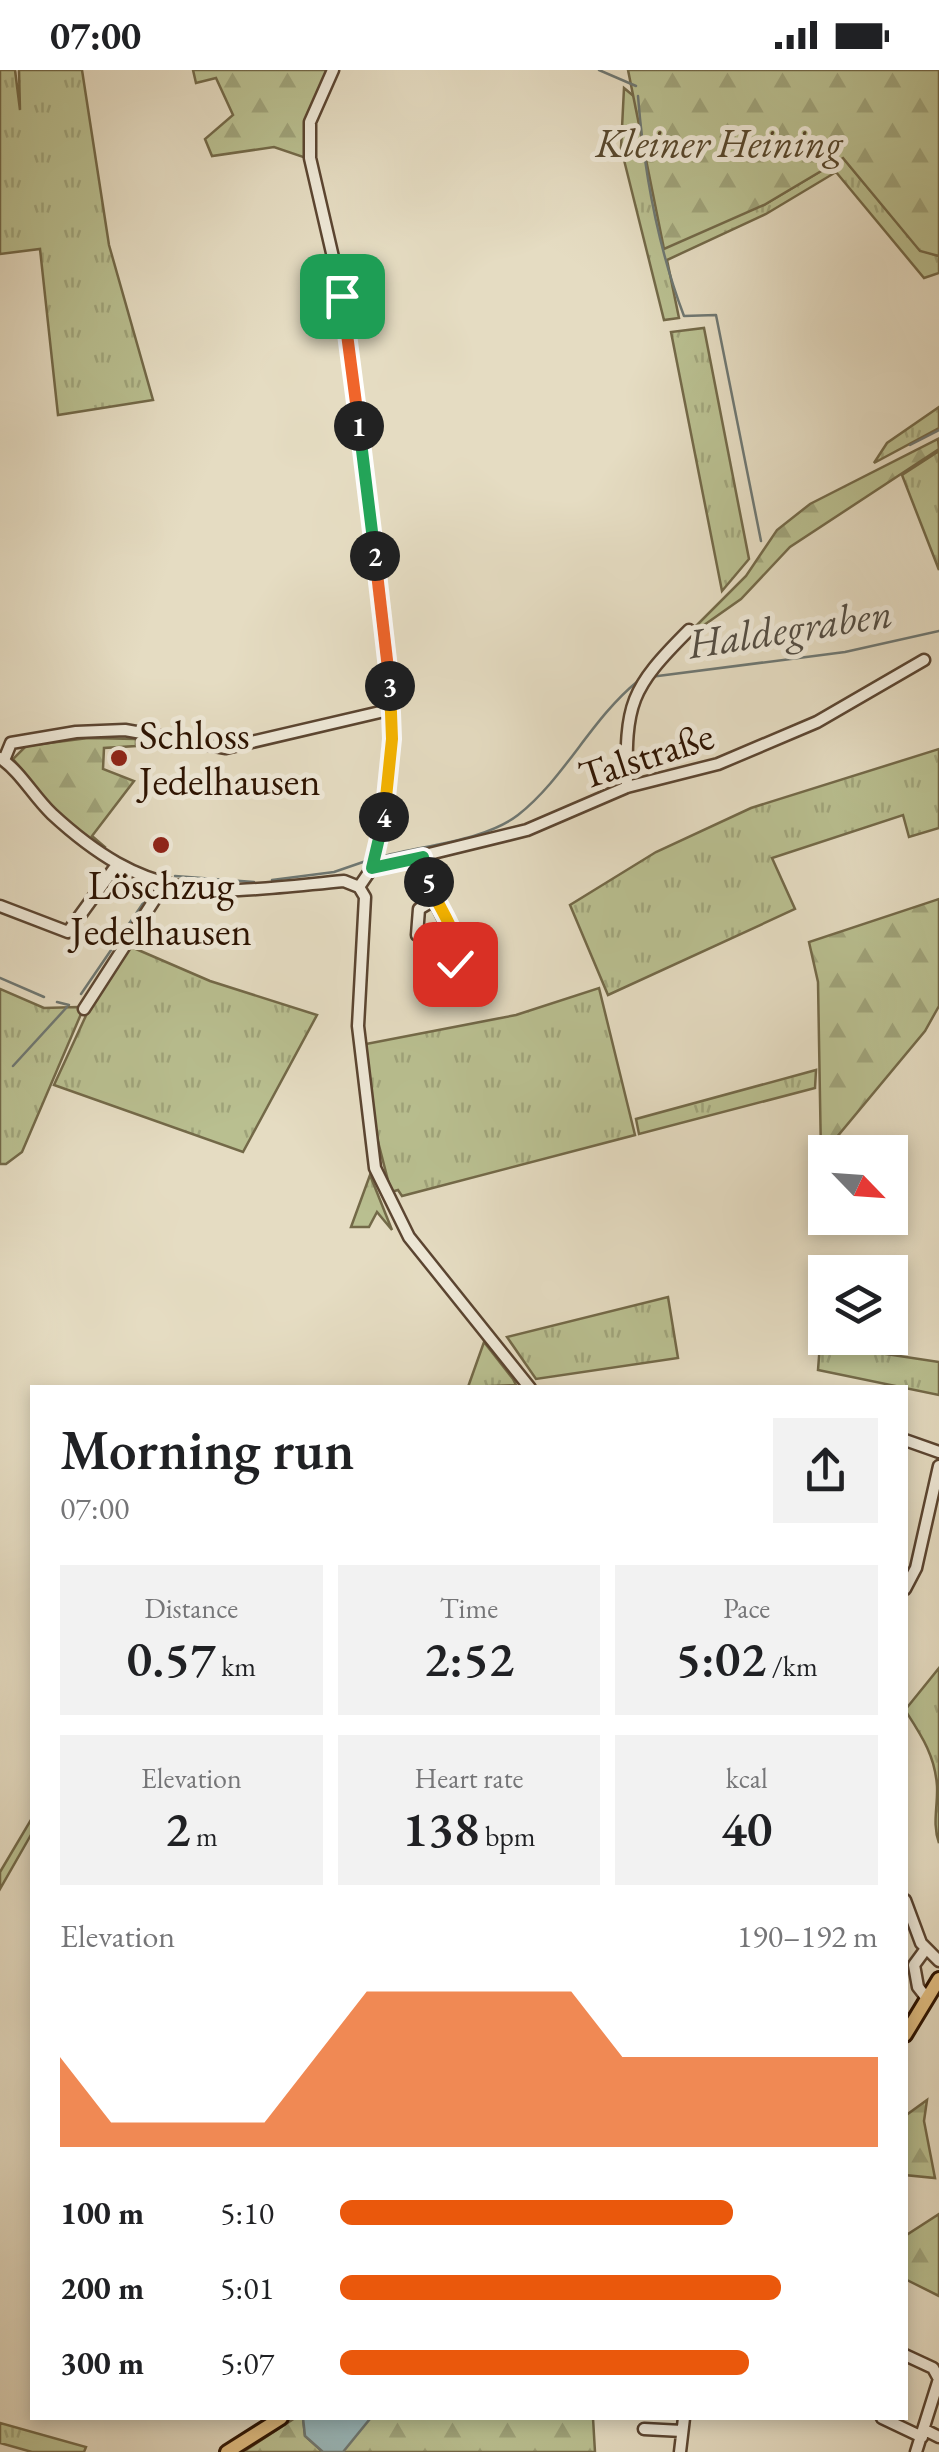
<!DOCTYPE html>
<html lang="en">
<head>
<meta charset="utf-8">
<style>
  body { margin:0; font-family:"EB Garamond",serif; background:#f2f2f2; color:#202124; height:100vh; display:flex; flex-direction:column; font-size:38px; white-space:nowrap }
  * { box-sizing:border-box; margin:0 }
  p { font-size:32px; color:#757577 }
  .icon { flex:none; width:55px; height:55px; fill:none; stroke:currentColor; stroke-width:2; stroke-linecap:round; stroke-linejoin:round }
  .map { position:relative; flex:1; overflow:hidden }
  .panel { position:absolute; left:30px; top:1315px; width:878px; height:1035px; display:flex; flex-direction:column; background:#fff; border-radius:0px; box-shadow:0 5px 15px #0003 }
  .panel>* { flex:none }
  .needle { width:65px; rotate:115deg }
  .tools { position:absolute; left:808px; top:1065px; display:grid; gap:20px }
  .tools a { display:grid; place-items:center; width:100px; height:100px; border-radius:0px; background:#fff; box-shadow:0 5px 15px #0003; font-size:50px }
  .pin { position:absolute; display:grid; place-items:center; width:85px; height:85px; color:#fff; margin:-42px; border-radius:20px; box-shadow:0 5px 15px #0006 }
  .km { position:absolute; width:50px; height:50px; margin:-25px; border-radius:50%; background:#222; color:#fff; font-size:28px; line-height:50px; text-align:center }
  .round { display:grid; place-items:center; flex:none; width:105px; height:105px; border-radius:0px; background:#f2f2f2 }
  .headline { display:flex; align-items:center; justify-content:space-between; height:170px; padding:0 30px }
  h1 { font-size:55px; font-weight:600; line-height:75px }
  .figures { display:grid; grid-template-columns:repeat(3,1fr); gap:15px; height:170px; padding:10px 30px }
  .figures div { display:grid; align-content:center; border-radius:0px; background:#f2f2f2; text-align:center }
  .figures b { font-size:50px; font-weight:600 }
  .figures small { font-size:28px; font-weight:400 }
  .figures p { font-size:28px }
  .chart { height:280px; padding:20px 30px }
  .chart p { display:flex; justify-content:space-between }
  .chart svg { width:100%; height:180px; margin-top:10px; fill:#ea580c; opacity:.7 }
  ul { padding:0 30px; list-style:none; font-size:32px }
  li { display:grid; grid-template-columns:160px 120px 1fr; align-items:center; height:75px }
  li i { height:25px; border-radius:12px; background:#ea580c }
  .status { display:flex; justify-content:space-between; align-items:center; height:70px; padding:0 50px; background:#fff; direction:ltr }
  .status svg { height:28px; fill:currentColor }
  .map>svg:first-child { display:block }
  .grass { fill:url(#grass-tufts); stroke:#736948; stroke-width:2.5 }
  .forest { fill:url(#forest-firs); stroke:#736948; stroke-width:2.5 }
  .water { fill:#99b9bd; stroke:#6e7772; stroke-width:2.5 }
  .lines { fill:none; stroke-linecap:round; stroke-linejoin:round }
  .stream { stroke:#6e7772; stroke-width:2.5 }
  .minor-casing { stroke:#5b4531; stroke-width:15 }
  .major-casing { stroke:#2d1301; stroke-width:18 }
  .minor { stroke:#eee8d7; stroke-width:10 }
  .major { stroke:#e2be81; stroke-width:12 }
  .split-1-casing { stroke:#fff; stroke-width:20 }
  .split-2-casing { stroke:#fff; stroke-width:20 }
  .split-3-casing { stroke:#fff; stroke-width:20 }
  .split-4-casing { stroke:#fff; stroke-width:20 }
  .split-5-casing { stroke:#fff; stroke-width:20 }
  .split-6-casing { stroke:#fff; stroke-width:20 }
  .split-1 { stroke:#f0652b; stroke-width:12 }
  .split-2 { stroke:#22a559; stroke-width:12 }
  .split-3 { stroke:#f0652b; stroke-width:12 }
  .split-4 { stroke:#f5b400; stroke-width:12 }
  .split-5 { stroke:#22a559; stroke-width:12 }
  .split-6 { stroke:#f5b400; stroke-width:12 }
  .poi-dot { fill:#8f2418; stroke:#eee8d7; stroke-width:4 }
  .labels { text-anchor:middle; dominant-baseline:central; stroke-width:10; stroke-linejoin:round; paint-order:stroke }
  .park-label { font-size:40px; font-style:italic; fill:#57472c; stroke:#eee8d7 }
  .poi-label { font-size:40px; fill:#2d1301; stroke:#eee8d7; text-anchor:start }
  .street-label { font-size:40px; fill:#2d1301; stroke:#eee8d7 }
  .water-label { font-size:42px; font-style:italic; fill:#534d43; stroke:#eee8d7 }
</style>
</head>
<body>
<div class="status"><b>07:00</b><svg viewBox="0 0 49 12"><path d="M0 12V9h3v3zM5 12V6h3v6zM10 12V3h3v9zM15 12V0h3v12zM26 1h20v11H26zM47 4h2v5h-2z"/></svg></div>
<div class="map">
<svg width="939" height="2382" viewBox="0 0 939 2382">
  <defs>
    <pattern id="grass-tufts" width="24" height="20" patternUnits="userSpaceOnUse" patternTransform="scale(2.5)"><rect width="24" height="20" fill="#b9bf90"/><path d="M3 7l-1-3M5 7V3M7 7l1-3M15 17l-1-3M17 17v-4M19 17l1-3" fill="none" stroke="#9fa37a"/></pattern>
    <pattern id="forest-firs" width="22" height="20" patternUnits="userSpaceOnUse" patternTransform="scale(2.5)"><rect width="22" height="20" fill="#b9bf90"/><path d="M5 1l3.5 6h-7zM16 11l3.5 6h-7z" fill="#9fa37a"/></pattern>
  </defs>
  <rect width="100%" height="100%" fill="#e5dcc2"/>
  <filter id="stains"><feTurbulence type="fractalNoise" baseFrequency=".002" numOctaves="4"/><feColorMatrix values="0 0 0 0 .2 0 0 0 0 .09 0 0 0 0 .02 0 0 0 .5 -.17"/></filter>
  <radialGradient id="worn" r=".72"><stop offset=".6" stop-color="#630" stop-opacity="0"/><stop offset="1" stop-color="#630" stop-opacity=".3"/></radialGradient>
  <path class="grass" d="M0,0H15L20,40L19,0H82L109,175L153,330L58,345L40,179L0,184Z
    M624,18L764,135L843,88L920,180L939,186V203L924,208L836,102L766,144L667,190L679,248L664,250L621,78Z
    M704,258L749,489L722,521L671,262Z
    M939,337V358L874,393L887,373Z
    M939,381V500L902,405Z
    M939,679V758L909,767L903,745L772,788L795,839L608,925L570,835L656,782L751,738Z
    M129,876L210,911L317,945L243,1082L54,1015L89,939Z
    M599,918L635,1065L402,1126L398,1120L391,1122L374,1056L366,974L516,945Z
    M0,919L44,938L78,937L81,944L22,1082L6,1094H0Z
    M816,1000L815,1018L639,1064L636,1049Z
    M370,1105L392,1160L377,1142L369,1157H351Z
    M668,1227L678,1288L536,1309L507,1267Z
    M484,1272L513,1309L516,1315L468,1317Z
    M820,1274L939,1292V1325L818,1300Z
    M939,1598V1773C932,1754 938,1736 937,1716C935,1685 921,1665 905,1640Z
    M32,1748V1763L0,1819V1802Z
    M0,2353L86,2377L84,2382H32L0,2373Z"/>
  <path class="forest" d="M193,0H337L315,53L306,88L274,77L212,86L205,69L233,45L216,8L196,13Z
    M628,0H939V186L920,181L843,88L764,135L664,179Z
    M938,369L939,379L790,477L741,529L680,572L746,506L777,460L810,434Z
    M88,668L136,669V676L104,678L103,699L134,711L92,766L105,777L103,781L54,739L13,689L26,676Z
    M939,829V936L925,961L821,1086L818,912L809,872Z
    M927,2030L924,2051L935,2108L905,2105V2046Z
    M939,2144V2226L905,2209V2166Z
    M295,2348H303L305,2366L323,2382H243Z
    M367,2348H593L595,2382H339Z"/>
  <path class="water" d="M303,2348H367L369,2350L343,2382H323L305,2366Z"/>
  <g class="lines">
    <path class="stream" d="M599,0L636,16
      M638,26C644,102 657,175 684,246L716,245L761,471
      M910,375L939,360
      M650,607L845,582L939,561
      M384,786C425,775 484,771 518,745C565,708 591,649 638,611
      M175,806L254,812
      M272,810L334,802L366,791
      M0,908L44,927
      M81,924L148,826
      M57,932L69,935
      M13,996L67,937"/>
    <defs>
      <path id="minor" d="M333,0L310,52V88L342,226L393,639L380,773L372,798L359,817
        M0,688C21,702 33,726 52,744C155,839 215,823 344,811L359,817
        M4,690L11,673L76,662L125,660L226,678L393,639
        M627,717C625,633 630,619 689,560
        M423,787L434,830L459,880L455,902L465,907L473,895L459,880
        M372,798L527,760L627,717L718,694L817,652L924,590
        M359,817L365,827L358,956L375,1098L409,1167L530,1318
        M0,836L68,862L116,796
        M417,865L419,839L434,830
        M84,939L164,815
        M905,1370L939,1382
        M905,1519L916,1498L939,1396
        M905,1830L921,1873L939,1891
        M925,1926L918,1917L914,1895L925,1880
        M905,2285L933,2298L939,2309L916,2382
        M882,2348L922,2367
        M644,2359L682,2361
        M925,2360L939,2367
        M680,2382L684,2348"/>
      <path id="major" d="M905,1965L939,1909
        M227,2382L281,2348"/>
    </defs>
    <use href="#minor" class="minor-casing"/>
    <use href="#major" class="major-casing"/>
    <use href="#minor" class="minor"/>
    <use href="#major" class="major"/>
  </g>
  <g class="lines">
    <defs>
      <path id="split-1" d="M342,226L359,356"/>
      <path id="split-2" d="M359,356L375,486"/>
      <path id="split-3" d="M375,486L390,616"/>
      <path id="split-4" d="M384,747L392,669L390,616"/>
      <path id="split-5" d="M384,747L372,798L423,787L429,812"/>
      <path id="split-6" d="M429,812C437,839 464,865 455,894"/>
    </defs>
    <use href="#split-1" class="split-1-casing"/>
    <use href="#split-2" class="split-2-casing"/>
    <use href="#split-3" class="split-3-casing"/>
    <use href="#split-4" class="split-4-casing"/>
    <use href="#split-5" class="split-5-casing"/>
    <use href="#split-6" class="split-6-casing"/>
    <use href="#split-1" class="split-1"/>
    <use href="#split-2" class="split-2"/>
    <use href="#split-3" class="split-3"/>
    <use href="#split-4" class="split-4"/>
    <use href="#split-5" class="split-5"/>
    <use href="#split-6" class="split-6"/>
  </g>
  <g class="poi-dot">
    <circle cx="119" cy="688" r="10"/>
    <circle cx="161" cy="775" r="10"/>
  </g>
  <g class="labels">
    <g class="park-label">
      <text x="719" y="73">Kleiner Heining</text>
    </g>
    <g class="poi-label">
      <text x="139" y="665">Schloss<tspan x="139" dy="46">Jedelhausen</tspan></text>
      <text x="161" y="815" text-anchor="middle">Löschzug<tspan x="161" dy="46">Jedelhausen</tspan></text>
    </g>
    <g class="street-label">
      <text transform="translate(646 685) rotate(-18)">Talstraße</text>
    </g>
    <g class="water-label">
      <text transform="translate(790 558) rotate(-9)">Haldegraben</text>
    </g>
  </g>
  <rect width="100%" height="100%" filter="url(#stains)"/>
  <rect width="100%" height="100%" fill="url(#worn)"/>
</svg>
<div class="tools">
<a><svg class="needle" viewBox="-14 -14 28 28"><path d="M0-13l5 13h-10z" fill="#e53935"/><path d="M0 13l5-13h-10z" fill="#757577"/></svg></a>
<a><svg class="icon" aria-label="layers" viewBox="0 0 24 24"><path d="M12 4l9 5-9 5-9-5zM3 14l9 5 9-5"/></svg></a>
</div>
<div class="pin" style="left:342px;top:226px;background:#1e9e55"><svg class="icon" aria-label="arrive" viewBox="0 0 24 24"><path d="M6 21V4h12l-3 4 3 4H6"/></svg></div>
<div class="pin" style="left:455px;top:894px;background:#d93025"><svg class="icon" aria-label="check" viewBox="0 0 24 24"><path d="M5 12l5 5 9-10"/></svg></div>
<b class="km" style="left:359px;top:356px">1</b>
<b class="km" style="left:375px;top:486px">2</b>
<b class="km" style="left:390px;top:616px">3</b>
<b class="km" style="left:384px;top:747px">4</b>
<b class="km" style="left:429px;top:812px">5</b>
<section class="panel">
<div class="headline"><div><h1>Morning run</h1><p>07:00</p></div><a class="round"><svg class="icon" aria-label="share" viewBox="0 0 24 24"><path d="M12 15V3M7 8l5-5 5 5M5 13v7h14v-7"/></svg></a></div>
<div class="figures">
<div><p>Distance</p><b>0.57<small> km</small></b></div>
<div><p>Time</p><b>2:52</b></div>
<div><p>Pace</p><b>5:02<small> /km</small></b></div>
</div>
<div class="figures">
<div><p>Elevation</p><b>2<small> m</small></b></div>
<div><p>Heart rate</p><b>138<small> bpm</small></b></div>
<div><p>kcal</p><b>40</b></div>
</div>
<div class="chart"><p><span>Elevation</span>190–192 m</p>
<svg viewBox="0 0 160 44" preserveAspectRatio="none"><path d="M0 44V22L10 38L20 38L30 38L40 38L50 22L60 6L70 6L80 6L90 6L100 6L110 22L120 22L130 22L140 22L150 22L160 22V44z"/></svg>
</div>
<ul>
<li><b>100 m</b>5:10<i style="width:73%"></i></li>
<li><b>200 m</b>5:01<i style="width:82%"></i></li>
<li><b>300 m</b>5:07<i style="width:76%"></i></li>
</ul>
</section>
</div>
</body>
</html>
